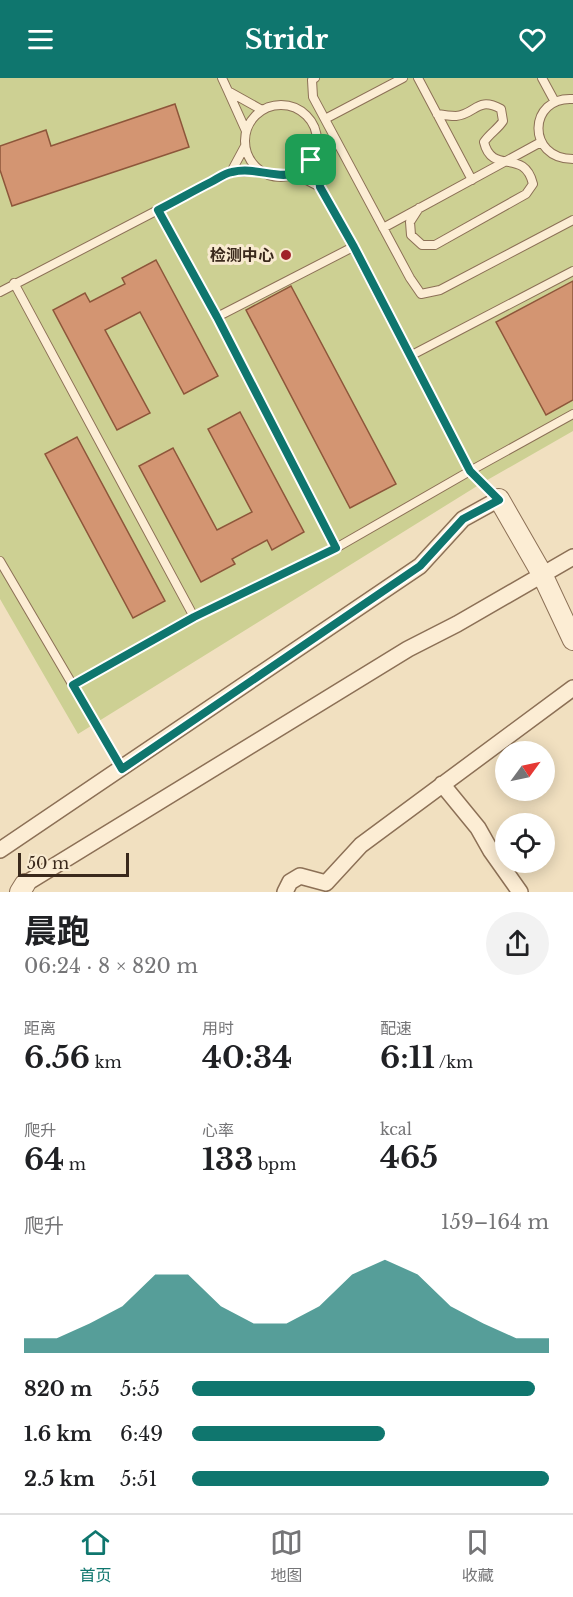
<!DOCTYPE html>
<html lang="zh">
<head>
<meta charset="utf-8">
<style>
  body { margin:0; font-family:"Libre Baskerville","Noto Sans SC",serif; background:#f2f2f2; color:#202124; height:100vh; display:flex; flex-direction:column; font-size:22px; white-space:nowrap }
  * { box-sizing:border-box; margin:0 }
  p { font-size:20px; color:#757577 }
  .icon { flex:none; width:33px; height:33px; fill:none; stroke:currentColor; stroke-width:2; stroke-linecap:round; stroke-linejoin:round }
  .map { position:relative; height:814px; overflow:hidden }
  .panel { display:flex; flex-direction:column; background:#fff; flex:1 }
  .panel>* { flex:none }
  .needle { width:39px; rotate:57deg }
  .buttons { position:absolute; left:495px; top:663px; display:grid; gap:12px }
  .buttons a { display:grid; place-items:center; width:60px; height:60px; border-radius:50%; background:#fff; box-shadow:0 3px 15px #0003; font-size:30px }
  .scale { position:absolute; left:18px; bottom:15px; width:111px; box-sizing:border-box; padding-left:6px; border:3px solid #3a291c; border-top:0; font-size:16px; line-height:21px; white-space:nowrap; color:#3a291c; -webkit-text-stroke:4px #f8ead0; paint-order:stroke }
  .pin { position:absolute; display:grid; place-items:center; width:51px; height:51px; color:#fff; margin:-26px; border-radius:12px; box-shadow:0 3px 9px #0006 }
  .round { display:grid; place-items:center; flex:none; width:63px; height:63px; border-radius:32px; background:#f2f2f2 }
  .head { display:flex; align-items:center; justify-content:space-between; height:102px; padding:0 24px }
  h1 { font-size:33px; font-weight:700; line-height:45px }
  .stats { display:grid; grid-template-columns:repeat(3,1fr); gap:9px; height:102px; padding:6px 24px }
  .stats div { display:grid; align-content:center }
  .stats b { font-size:30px; font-weight:700 }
  .stats small { font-size:16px; font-weight:400 }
  .stats p { font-size:16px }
  .chart { height:168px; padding:12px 24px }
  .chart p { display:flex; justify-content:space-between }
  .chart svg { width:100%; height:108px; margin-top:6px; fill:#0f766e; opacity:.7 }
  ul { padding:0 24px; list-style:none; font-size:20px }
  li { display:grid; grid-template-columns:96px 72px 1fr; align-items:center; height:45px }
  li i { height:15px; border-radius:8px; background:#0f766e }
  header { display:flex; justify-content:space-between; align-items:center; height:78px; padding:0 24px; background:#0f766e; color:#fff; font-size:27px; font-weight:700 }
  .tabs { display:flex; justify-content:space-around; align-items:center; height:84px; border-top:2px solid #e0e0e0; background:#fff; font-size:16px; color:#757577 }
  .tabs a { display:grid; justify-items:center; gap:3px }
  .tabs .active { color:#0f766e }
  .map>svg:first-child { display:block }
  .green { fill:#cdd093 }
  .building { fill:#d39572; stroke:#8d563a; stroke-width:1.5 }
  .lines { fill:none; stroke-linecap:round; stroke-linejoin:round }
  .service-casing { stroke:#8c7056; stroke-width:10 }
  .minor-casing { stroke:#8c7056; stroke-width:18 }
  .tertiary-casing { stroke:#8c7056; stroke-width:22 }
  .service { stroke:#fcedd4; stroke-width:8 }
  .minor { stroke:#fcedd4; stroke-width:15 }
  .tertiary { stroke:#fcedd4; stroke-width:20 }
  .route-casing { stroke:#fff; stroke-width:12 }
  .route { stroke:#0f766e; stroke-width:8 }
  .poi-dot { fill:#a02129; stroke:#f8ead0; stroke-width:2 }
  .labels { text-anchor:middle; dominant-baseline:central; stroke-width:6; stroke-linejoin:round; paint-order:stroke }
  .poi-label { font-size:16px; font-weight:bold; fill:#3a291c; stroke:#f8ead0; text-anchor:end }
</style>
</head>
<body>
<header><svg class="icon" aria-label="menu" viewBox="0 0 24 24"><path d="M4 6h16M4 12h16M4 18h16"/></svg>Stridr<svg class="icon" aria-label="heart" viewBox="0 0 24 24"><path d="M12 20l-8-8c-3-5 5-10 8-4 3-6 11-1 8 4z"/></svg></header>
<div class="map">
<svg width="573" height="814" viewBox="0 0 573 814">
  <rect width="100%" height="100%" fill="#f1e0c0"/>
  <path class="green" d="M0,0H573V353L482,405L78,656L0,521Z"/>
  <path class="building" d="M175,26L189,69L12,128L0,92V68L46,52L51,68Z
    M156,182L218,298L184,316L140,234L105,252L150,335L117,352L53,232L85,215L90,224L125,206L122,200Z
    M573,203V322L546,337L496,244Z
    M291,208L396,406L350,430L246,232Z
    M240,334L304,454L272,472L267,462L232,481L235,486L201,504L139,388L173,370L217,452L252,434L208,351Z
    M77,359L165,523L133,540L45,376Z"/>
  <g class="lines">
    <defs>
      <path id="service" d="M222,0L228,13
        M315,0L312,2L313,19L410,200L421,216L440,212L573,142
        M418,0L472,102
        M542,0L555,24
        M573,21C528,18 526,81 573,81
        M245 63a36 36 0 1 1 72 0a36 36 0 1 1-72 0Z
        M325,41L403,0
        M246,53L228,13L262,32
        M245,68L231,94H263
        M295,96L320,109L316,74
        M320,109L353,169L470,393L499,421
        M419,130L410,144L411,157L422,167H435L526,116L533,106C524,69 492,98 484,64C490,55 498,51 503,43L501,31C477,18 476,36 456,38C450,38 443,37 437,36
        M158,132L217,239L336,470
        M383,150L541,64
        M14,205L194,539
        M0,214L231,94
        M217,239L353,169
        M410,278L573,193
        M0,483L122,691
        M73,607L194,539L336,470L470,393L573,336"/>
      <path id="minor" d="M442,706L478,750L491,773L520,814
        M0,772L420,488L463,441L499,421
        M25,806L408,571L457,546L573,479
        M285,814L290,804L300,798L326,805L361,767L573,610"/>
      <path id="tertiary" d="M499,421L542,496L573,562
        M20,814L25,806"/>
    </defs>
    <use href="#service" class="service-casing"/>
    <use href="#minor" class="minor-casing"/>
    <use href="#tertiary" class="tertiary-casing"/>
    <use href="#service" class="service"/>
    <use href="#minor" class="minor"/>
    <use href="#tertiary" class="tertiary"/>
  </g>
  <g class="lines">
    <defs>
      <path id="route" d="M316,71L320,109L354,169L470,393L499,422L463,441L420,488L122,691L73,607L194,539L336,470L217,239L158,132C176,123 193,113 211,104C217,101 225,95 232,94C266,86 297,117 316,71Z"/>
    </defs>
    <use href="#route" class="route-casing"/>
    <use href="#route" class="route"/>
  </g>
  <circle class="poi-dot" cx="286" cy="177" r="6"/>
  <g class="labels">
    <g class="poi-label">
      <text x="274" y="177">检测中心</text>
    </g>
  </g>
</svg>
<div class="buttons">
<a><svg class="needle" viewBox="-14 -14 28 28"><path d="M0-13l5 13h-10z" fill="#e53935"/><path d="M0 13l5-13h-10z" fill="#757577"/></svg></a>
<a><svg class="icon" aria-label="locate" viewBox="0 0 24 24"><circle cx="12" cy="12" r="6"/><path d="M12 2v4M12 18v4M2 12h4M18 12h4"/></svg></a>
</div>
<div class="scale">50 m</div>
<div class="pin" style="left:311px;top:82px;background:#1e9e55"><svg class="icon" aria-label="arrive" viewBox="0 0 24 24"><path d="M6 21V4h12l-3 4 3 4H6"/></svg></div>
</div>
<section class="panel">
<div class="head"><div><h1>晨跑</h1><p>06:24 · 8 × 820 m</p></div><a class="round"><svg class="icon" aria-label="share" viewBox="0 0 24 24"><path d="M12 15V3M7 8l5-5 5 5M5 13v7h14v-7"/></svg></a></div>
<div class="stats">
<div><p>距离</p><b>6.56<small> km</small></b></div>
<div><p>用时</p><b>40:34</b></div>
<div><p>配速</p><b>6:11<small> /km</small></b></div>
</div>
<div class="stats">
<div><p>爬升</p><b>64<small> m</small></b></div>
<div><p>心率</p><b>133<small> bpm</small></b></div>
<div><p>kcal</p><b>465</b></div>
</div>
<div class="chart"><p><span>爬升</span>159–164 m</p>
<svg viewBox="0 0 160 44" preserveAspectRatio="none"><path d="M0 44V38L10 38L20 32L30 25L40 12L50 12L60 25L70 32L80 32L90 25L100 12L110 6L120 12L130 25L140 32L150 38L160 38V44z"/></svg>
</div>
<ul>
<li><b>820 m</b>5:55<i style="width:96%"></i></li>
<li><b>1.6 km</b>6:49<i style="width:54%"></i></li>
<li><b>2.5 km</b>5:51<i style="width:100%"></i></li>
</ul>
</section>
<nav class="tabs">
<a class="active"><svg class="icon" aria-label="home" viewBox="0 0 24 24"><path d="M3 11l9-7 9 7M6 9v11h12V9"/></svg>首页</a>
<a><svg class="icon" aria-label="map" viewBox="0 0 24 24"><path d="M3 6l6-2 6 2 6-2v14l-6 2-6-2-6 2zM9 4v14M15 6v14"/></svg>地图</a>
<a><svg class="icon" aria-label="saved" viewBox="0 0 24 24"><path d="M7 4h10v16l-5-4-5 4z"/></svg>收藏</a>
</nav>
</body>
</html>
